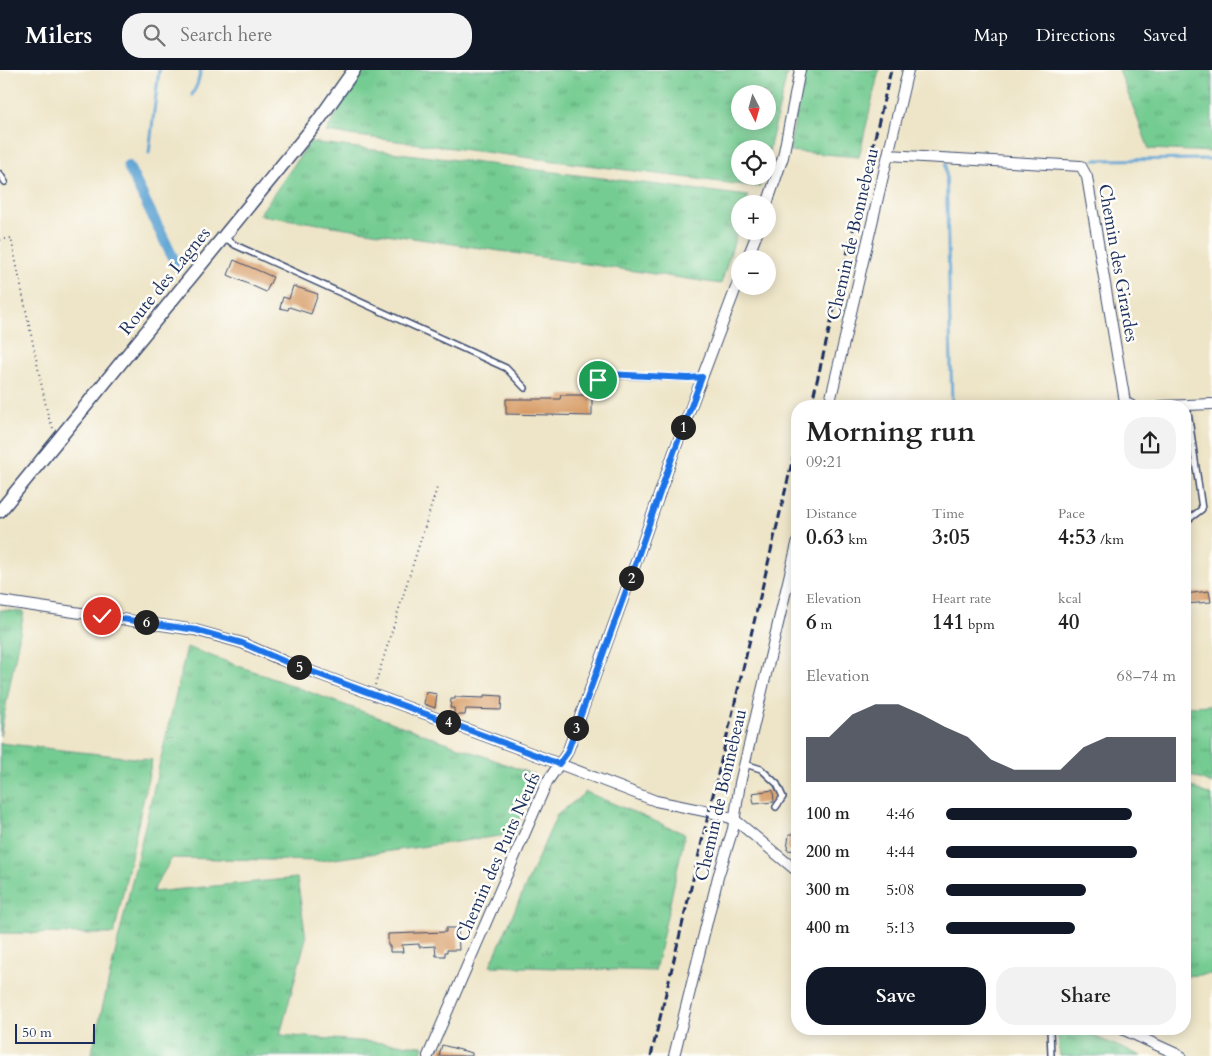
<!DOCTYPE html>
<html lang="en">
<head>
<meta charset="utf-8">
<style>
  body { margin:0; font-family:Cardo,serif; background:#f2f2f2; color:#222; height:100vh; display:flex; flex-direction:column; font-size:19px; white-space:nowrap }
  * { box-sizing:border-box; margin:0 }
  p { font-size:16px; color:#767676 }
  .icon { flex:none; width:28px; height:28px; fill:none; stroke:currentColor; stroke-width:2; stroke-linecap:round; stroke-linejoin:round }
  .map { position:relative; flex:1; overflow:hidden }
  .details { position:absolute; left:791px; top:330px; width:400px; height:635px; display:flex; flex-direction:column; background:#fff; border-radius:20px; box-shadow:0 2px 12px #0003 }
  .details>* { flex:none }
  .needle { width:32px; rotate:174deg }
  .controls { position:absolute; left:731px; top:15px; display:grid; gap:10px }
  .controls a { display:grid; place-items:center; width:45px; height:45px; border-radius:50%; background:#fff; box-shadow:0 2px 12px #0003; font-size:25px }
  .scale { position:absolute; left:15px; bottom:12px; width:80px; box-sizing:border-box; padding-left:5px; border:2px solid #1b2f5e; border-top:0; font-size:14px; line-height:18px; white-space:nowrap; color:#1b2f5e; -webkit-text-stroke:4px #fdfcf7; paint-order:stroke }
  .pin { position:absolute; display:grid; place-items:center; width:42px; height:42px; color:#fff; margin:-21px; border:2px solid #fff; border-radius:50%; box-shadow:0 1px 5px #0007 }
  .km { position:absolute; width:25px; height:25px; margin:-12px; border-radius:50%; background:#222; color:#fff; font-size:14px; line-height:25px; text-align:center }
  .round { display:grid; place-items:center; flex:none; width:52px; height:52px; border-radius:20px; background:#f2f2f2 }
  .head { display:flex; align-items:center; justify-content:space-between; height:85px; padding:0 15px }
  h1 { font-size:28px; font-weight:800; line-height:38px }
  .metrics { display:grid; grid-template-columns:repeat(3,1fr); gap:8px; height:85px; padding:5px 15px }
  .metrics div { display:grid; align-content:center }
  .metrics b { font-size:21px; font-weight:800 }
  .metrics small { font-size:14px; font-weight:400 }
  .metrics p { font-size:14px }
  .chart { height:140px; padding:10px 15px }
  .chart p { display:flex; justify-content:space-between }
  .chart svg { width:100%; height:90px; margin-top:5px; fill:#111827; opacity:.7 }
  .action { display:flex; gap:10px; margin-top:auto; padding:10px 15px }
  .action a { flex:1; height:58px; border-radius:20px; background:#111827; color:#fff; font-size:20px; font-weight:800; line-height:58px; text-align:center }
  .action a+a { background:#f2f2f2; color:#222 }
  ul { padding:0 15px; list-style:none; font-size:16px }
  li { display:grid; grid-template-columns:80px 60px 1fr; align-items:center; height:38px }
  li i { height:12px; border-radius:6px; background:#111827 }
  header { display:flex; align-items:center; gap:30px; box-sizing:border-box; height:70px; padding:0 25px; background:#111827; color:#fff }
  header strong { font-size:24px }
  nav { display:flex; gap:28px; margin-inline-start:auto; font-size:18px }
  .search { width:350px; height:45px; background:#f2f2f2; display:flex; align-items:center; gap:12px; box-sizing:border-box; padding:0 18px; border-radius:20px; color:#767676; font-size:19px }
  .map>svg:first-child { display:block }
  .grass { fill:url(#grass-tufts); stroke:#487e78; fill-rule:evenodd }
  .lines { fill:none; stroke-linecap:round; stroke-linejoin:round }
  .stream { stroke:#5da3d3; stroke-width:3 }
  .canal { stroke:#5da3d3; stroke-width:11 }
  .building { fill:#d69861 }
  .service-casing { stroke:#3b4a6e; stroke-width:8 }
  .minor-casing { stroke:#3b4a6e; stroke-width:12 }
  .tertiary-casing { stroke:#3b4a6e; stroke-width:15 }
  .path { stroke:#3b4a6e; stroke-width:2; stroke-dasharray:1 4; stroke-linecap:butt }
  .service { stroke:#fff; stroke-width:5 }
  .minor { stroke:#fff; stroke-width:10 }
  .tertiary { stroke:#fff; stroke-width:12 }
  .rail { stroke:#1b2f5e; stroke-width:3; stroke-dasharray:8 4; stroke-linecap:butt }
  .route-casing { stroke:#fff; stroke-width:10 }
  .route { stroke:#1a73e8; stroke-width:6 }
  .labels { text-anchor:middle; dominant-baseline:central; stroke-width:5; stroke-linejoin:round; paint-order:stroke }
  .street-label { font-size:18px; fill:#1b2f5e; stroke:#fdfcf7 }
</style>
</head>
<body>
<header>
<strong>Milers</strong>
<div class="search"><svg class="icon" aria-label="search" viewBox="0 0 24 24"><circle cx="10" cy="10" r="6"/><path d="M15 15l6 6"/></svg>Search here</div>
<nav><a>Map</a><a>Directions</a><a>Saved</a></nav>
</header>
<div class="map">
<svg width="1212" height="986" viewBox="0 0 1212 986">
  <defs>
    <pattern id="grass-tufts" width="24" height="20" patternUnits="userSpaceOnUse" patternTransform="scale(1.25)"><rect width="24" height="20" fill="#74cc92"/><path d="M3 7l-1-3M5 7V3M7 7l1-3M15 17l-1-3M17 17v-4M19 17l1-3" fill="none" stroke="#5ea67a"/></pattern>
  </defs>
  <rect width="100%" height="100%" fill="#fdfcf7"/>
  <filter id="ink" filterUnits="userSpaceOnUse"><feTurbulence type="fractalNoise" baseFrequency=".02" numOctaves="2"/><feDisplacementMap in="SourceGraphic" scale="10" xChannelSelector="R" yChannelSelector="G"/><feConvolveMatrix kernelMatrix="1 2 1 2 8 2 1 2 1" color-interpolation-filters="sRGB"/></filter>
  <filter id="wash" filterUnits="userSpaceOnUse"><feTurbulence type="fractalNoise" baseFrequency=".0096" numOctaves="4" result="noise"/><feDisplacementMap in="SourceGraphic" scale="20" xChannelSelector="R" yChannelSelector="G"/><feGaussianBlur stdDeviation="1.12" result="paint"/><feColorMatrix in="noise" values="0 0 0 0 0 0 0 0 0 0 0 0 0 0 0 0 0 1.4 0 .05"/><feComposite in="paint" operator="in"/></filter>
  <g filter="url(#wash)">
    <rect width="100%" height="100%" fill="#eee5c8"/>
    <path class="grass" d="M363,0H788L768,85V79H740V106H762L760,117L326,62ZM740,24H768V51H740Z
      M805,0H879L859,87L789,81Z
      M1119,0H1212V82L1149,79Z
      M310,72L748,126L746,134H740V153L721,214L259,145Z
      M0,540L24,542L0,666Z
      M187,577L535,705L514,764L319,791L172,788L152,822L297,808L306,868L280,965L424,976L421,986H91Z
      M1212,635V714L1185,703V636Z
      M0,673L152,690L114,864L0,863Z
      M1185,714L1212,726V904L1185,906Z
      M586,722L685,764L655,901L490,896L557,745Z
      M1057,959H1077L1141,986H1060Z"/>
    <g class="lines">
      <path class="stream" d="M192,25L197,15L201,0
        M149,83L159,0
        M1095,90L1212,89
        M946,94L952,336"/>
      <path class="canal" d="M128,96L177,196"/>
    </g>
    <g id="blocks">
      <path class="building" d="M234,190L273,207L266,222L228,205Z
        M293,216L318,224L311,244L289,237L288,240L280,238L283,227L289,229Z
        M561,325H592V346L506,344V329H560Z
        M1209,521L1211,532L1185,534V524Z
        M426,622L437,624L435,638L424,634Z
        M484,625L502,626L501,640L466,639L465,645H454V638H450L451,629H455V627L484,628Z
        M773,720L774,732L754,734L752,723Z
        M789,764H798V781L787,780Z
        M446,858H458L459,880H447V882H445V886H436L435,876L419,877V874L402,875L403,882H390V876H388V864L446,862Z
        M442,975L472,983V986H439Z"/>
    </g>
  </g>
  <g filter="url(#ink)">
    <use href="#blocks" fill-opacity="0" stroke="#3b4a6e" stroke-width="1"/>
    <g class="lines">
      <defs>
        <path id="service" d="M0,104L5,112
          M224,167L235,175L506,298L525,318
          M590,320L598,310L606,305L689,308L702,307
          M1185,452L1202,439L1187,335
          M745,694L761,699L777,714L783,727L776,737
          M1050,959L1051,986"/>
        <path id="minor" d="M888,85L1081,96L1087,107L1125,332L1132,336
          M767,134L783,87L800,0
          M747,189L758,161
          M829,336L908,0
          M1162,336L1212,334
          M0,531L195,560L242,573L286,592L536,685L656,731L714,743L734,749L798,802
          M1122,959L1181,986
          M428,986L547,712L567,683L628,515L674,382L740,207
          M674,986L718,807L733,759L740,713L798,470"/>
        <path id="tertiary" d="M0,441L318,51L354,0"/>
      </defs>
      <use href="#service" class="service-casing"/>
      <use href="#minor" class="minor-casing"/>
      <use href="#tertiary" class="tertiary-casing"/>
      <path class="path" d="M0,170L11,168L48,346L53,358
        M375,615L437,418"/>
      <use href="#service" class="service"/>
      <use href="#minor" class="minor"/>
      <use href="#tertiary" class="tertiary"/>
      <path class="rail" d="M811,336L891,0
        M651,986L798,367"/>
    </g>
  </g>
  <g class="lines" filter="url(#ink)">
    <defs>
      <path id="route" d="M102,546L196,560L242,573L286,592L536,685L559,694L567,683L589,623L628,515L674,382L702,307L689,308L606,304L598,310"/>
    </defs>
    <use href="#route" class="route-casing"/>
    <use href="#route" class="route"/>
  </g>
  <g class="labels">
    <g class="street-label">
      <text transform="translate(853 164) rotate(-77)">Chemin de Bonnebeau</text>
      <text transform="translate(1118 193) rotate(80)">Chemin des Girardes</text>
      <text transform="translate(165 211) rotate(-51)">Route des Lagnes</text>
      <text transform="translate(721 725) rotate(-77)">Chemin de Bonnebeau</text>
      <text transform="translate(498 787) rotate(-66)">Chemin des Puits Neufs</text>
    </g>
  </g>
</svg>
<div class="controls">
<a><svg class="needle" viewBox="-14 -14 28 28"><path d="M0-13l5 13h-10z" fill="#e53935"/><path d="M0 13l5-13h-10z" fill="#767676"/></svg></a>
<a><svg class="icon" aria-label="locate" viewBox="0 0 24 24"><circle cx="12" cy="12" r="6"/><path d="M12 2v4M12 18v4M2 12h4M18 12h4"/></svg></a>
<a>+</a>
<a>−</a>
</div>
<div class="scale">50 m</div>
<div class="pin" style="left:598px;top:310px;background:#1e9e55"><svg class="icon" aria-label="arrive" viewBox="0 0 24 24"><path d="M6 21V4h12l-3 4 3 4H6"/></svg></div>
<div class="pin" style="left:102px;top:546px;background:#d93025"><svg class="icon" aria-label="check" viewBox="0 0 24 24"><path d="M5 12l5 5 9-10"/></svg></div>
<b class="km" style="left:683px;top:357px">1</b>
<b class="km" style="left:631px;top:508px">2</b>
<b class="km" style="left:576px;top:658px">3</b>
<b class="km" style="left:448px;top:652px">4</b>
<b class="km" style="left:299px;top:597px">5</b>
<b class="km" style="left:146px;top:552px">6</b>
<section class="details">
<div class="head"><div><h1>Morning run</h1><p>09:21</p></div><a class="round"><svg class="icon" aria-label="share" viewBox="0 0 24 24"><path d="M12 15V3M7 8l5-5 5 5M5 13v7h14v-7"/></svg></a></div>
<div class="metrics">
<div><p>Distance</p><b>0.63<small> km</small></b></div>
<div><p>Time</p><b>3:05</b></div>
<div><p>Pace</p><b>4:53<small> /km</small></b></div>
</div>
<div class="metrics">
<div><p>Elevation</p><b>6<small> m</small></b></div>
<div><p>Heart rate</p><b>141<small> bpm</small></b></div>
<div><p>kcal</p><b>40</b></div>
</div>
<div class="chart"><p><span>Elevation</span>68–74 m</p>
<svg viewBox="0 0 160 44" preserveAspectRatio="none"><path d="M0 44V22L10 22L20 11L30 6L40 6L50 11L60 17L70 22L80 33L90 38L100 38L110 38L120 27L130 22L140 22L150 22L160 22V44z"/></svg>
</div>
<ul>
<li><b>100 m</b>4:46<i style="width:81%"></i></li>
<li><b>200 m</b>4:44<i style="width:83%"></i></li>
<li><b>300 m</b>5:08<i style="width:61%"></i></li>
<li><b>400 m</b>5:13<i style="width:56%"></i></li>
</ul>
<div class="action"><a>Save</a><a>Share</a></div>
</section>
</div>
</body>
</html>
